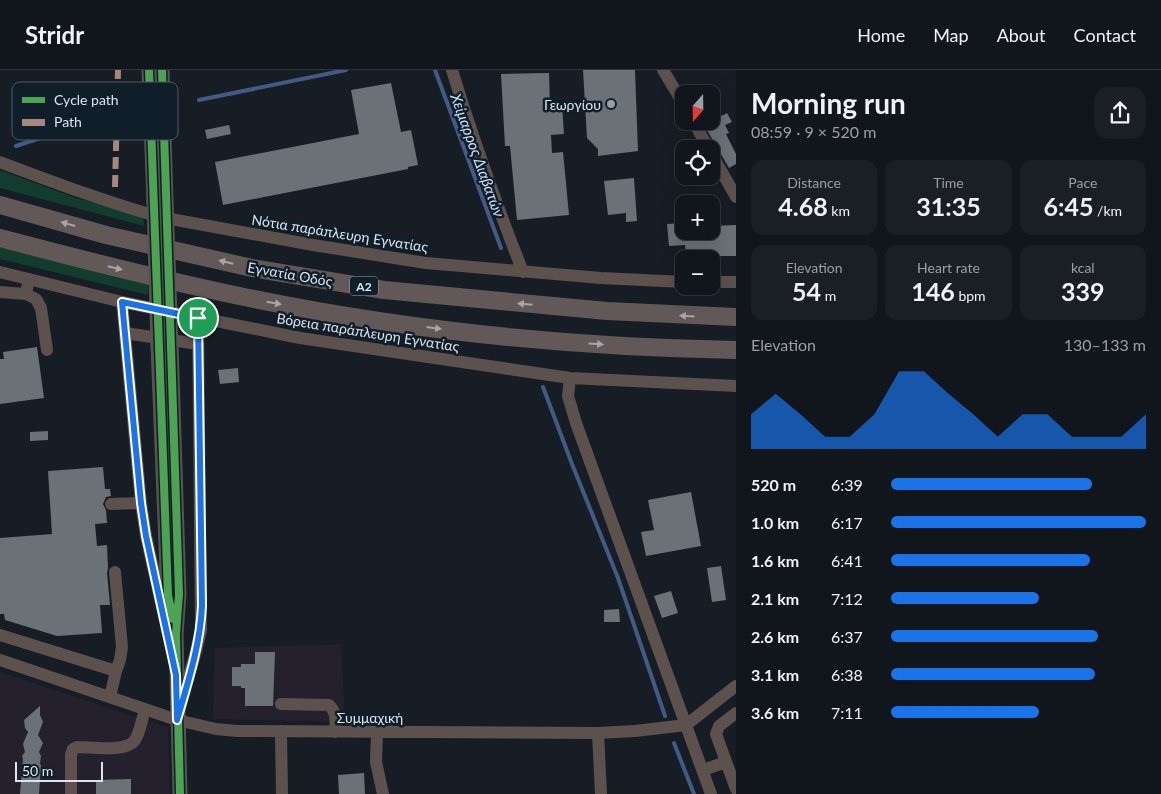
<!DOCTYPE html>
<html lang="en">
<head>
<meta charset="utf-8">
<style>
  body { margin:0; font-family:Lato,sans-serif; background:#191f24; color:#f1f3f6; height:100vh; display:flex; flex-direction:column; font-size:19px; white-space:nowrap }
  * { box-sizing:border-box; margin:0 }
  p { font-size:16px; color:#9c9fa3 }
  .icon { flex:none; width:28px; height:28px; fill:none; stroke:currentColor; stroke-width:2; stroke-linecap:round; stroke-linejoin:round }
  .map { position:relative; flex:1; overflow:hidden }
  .panel { display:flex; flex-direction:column; background:#10161b; width:425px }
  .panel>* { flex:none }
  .needle { width:32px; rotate:200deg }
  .buttons { position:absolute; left:675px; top:15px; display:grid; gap:10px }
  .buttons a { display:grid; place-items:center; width:45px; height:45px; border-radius:10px; background:#10161b; box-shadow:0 5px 20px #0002,0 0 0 1px #30353a; font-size:25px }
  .scale { position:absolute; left:15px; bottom:12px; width:88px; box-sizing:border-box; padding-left:5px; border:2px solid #dce5ee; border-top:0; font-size:14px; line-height:18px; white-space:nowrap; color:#dce5ee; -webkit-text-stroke:4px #101e2a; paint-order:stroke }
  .pin { position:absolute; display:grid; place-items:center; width:42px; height:42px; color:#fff; margin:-21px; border:2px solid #fff; border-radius:50%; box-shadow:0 1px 5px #0007 }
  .round { display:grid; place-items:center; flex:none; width:52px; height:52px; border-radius:15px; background:#191f24 }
  .overview { display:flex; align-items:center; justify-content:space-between; height:85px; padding:0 15px }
  h1 { font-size:28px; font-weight:700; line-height:38px }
  .figures { display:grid; grid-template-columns:repeat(3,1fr); gap:8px; height:85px; padding:5px 15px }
  .figures div { display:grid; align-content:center; border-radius:12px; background:#191f24; text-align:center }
  .figures b { font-size:25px; font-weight:700 }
  .figures small { font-size:14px; font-weight:400 }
  .figures p { font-size:14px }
  .chart { height:140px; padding:10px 15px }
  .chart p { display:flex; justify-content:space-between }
  .chart svg { width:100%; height:90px; margin-top:5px; fill:#1a73e8; opacity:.7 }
  ul { padding:0 15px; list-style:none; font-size:16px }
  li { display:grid; grid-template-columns:80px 60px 1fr; align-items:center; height:38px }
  li i { height:12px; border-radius:6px; background:#1a73e8 }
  header { display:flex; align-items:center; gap:30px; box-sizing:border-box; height:70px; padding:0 25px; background:#10161b; border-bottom:1px solid #30353a }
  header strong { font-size:24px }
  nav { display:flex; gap:28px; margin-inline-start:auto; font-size:18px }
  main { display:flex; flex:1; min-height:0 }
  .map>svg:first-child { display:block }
  .industrial { fill:#24202e }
  .green { fill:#123c2d }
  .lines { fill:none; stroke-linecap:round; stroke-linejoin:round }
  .stream { stroke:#435b84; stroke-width:4 }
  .building { fill:#6a7177 }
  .minor { stroke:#5d514e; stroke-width:12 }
  .major { stroke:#5c5251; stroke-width:15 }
  .highway { stroke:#625857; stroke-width:18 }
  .major-bridge { stroke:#5c5251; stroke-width:15 }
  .quiet { stroke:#a5887d; stroke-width:6; stroke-dasharray:12 6; stroke-linecap:butt }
  .cycleway-casing { stroke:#101e2a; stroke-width:11 }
  .cycleway { stroke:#4ca352; stroke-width:8 }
  .oneway { fill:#a5a6aa }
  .route-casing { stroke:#fff; stroke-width:10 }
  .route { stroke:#1a73e8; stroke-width:6 }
  .poi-dot { fill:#979fa7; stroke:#101e2a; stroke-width:2 }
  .labels { text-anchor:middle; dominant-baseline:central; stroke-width:5; stroke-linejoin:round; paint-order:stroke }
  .shield { fill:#101e2a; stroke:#9fa9b3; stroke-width:1 }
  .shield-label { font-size:12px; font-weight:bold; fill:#dce5ee }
  .poi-label { font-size:14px; fill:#dce5ee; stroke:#101e2a; text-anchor:end }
  .street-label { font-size:14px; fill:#dce5ee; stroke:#101e2a }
  .water-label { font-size:15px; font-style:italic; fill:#cfe1fd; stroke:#101e2a }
  .key { fill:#101e2a; stroke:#4d5a65; stroke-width:1 }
  .key-label { font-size:14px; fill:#dce5ee }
</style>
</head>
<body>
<header>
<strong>Stridr</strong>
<nav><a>Home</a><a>Map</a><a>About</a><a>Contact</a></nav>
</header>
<main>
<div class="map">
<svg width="736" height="724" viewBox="0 0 736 724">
  <rect width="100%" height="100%" fill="#161d24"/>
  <path class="industrial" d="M341,574L345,652L213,649L215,578Z
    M0,602L168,657L170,724H0Z"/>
  <path class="green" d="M0,100L76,128L143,145L144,156L0,118Z
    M0,173L148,212V225L0,189Z"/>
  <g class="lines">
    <path class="stream" d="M435,0L501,178
      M199,30L346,0
      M16,76L101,48
      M543,317L572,394L618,508L665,646
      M674,673L694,724"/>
  </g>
  <path class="building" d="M583,0H635L638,81L598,86V79L587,68Z
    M549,3L550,34H562L564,64L551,65L552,83L563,82L569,145L517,150L510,76H505L501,4Z
    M391,13L401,62L411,60L418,95L408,97V99L223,135L215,92L359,64L351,20Z
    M727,43L732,52L725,55L729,63L726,64L736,84V94L729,98L704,55Z
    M229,55L231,64L207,69L205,60Z
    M634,108L637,151L626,152V143L608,145L604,111Z
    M684,153V161H711V156L736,155V186H708V182L686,184L685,175L669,176L667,154Z
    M37,277L44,328L0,334V289H4L3,282Z
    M238,298L239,312L220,314L218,300Z
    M48,361V370L30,371V362Z
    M103,397L105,419H110L111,426L106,427L103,434L106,440L107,453L95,454L97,476L107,475L108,498L107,503L110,535H100L102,563L57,566L5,550L4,544H0V468L52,464L48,401Z
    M691,422L701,476L646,486L641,462L654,460L648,430Z
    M721,496L726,530L712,532L707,498Z
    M671,521L678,543L662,548L654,526Z
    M619,539L620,552H604V540Z
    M255,582H275L273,636H245V618H241V616H232V597H241V594H255Z
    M40,636V645L43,652L38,665L43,673L39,682L41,686L40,693L41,696L39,724H20L23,689L22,686L25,682L23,674L28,662L25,658L24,650Z
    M364,703L365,724H339L338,705Z
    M131,709V724H96V710Z"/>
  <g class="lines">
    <path class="minor" d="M452,0C473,69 497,136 523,202
      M663,0L684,35
      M693,51L709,79
      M711,83L736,127
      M0,92C53,112 106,132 160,147L313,175L426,193L601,208L684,212
      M0,202L122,232L300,268L570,308L736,316
      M29,209L26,224L36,229L41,238L47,280
      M711,212H736
      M0,222L26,224
      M122,232L141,433L146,466L172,582
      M125,263L198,274
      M570,308L568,326L576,353L711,724
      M111,434L141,433
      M0,565L116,601
      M0,590L177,650L216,659L237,661L598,663L635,661L686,655L736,616
      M110,627L116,601L120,590L122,577L115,502
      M281,634L329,635C337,642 336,653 335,662
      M180,638L196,581L201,560L198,248
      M736,643L719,656L716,664L736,719
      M281,661L282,724
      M377,662L376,692L383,724
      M598,663L601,724
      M703,700L726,692
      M71,724V685L73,679L77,677C91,677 126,683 135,670C140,662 142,649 145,640"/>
    <path class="major" d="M149,0L154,131
      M162,0L166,132
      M171,275L179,524L176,564L180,724
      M158,276L168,525L172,545"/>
    <path class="highway" d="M0,135L106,165L252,198L384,220L607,241L736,247
      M0,168C83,190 166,211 249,228C409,261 573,277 736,280"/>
    <path class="major-bridge" d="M154,131L158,276
      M166,132L171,275"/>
    <path class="quiet" d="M115,117L118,0"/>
    <defs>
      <path id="cycleway" d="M149,0L168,525L173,549
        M162,0L179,524L176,564L180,724"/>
    </defs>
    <use href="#cycleway" class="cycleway-casing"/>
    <use href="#cycleway" class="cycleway"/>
  </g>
  <defs><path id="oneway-solid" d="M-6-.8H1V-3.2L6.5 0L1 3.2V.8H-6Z" transform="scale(1.25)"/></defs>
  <g class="oneway">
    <use href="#oneway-solid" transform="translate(68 154) rotate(-164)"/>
    <use href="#oneway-solid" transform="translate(226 192) rotate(-167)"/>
    <use href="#oneway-solid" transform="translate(115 198) rotate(13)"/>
    <use href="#oneway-solid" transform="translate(274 233) rotate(10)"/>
    <use href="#oneway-solid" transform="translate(525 234) rotate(-175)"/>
    <use href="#oneway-solid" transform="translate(687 246) rotate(-177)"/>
    <use href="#oneway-solid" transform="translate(434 258) rotate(7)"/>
    <use href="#oneway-solid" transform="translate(596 274) rotate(4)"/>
  </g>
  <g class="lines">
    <defs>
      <path id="route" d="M122,232L198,248L202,536C200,576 188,612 177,650L176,605L146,466L141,433Z"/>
    </defs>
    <use href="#route" class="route-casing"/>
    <use href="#route" class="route"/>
  </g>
  <circle class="poi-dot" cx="611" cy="34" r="5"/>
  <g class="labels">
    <rect class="shield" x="350" y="206.5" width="28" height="19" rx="4"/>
    <g class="shield-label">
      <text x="364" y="216">Α2</text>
    </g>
    <g class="poi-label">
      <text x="601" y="34">Γεωργίου</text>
    </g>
    <g class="street-label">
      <text transform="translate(340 163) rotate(9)">Νότια παράπλευρη Εγνατίας</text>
      <text transform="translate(290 204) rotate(10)">Εγνατία Οδός</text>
      <text transform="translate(368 262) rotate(9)">Βόρεια παράπλευρη Εγνατίας</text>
      <text x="370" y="647">Συμμαχική</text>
    </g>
    <g class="water-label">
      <text transform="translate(478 85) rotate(70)">Χείμαρρος Διαβατών</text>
    </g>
  </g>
  <rect x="12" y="12" width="166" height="58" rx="8" class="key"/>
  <rect x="22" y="27" width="23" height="6" fill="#4ca352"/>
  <rect x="22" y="49" width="23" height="7" fill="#a5887d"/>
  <g class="key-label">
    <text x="54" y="35">Cycle path</text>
    <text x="54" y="57">Path</text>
  </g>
</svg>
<div class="buttons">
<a><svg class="needle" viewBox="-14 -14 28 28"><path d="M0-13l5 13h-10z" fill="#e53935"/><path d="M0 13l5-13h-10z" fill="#9c9fa3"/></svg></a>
<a><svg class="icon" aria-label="locate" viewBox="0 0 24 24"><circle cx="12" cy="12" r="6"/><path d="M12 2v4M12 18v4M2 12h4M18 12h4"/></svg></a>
<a>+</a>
<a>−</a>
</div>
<div class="scale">50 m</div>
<div class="pin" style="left:198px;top:248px;background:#1e9e55"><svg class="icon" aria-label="arrive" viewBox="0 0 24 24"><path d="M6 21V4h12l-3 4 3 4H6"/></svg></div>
</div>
<section class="panel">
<div class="overview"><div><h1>Morning run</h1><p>08:59 · 9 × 520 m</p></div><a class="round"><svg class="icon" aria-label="share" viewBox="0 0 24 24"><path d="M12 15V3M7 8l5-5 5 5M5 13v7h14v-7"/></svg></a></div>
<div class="figures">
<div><p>Distance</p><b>4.68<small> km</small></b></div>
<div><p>Time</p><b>31:35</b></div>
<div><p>Pace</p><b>6:45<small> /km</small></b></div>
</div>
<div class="figures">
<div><p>Elevation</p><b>54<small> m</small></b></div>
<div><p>Heart rate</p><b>146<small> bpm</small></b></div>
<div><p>kcal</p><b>339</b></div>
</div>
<div class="chart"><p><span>Elevation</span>130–133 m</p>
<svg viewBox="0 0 160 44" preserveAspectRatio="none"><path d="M0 44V27L10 17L20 27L30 38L40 38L50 27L60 6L70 6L80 17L90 27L100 38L110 27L120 27L130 38L140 38L150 38L160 27V44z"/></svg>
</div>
<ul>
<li><b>520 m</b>6:39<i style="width:79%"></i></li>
<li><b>1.0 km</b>6:17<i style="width:100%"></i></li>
<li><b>1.6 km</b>6:41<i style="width:78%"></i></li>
<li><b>2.1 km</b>7:12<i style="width:58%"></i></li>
<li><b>2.6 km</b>6:37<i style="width:81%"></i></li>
<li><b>3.1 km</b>6:38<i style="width:80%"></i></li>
<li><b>3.6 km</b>7:11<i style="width:58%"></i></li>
</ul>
</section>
</main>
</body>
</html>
